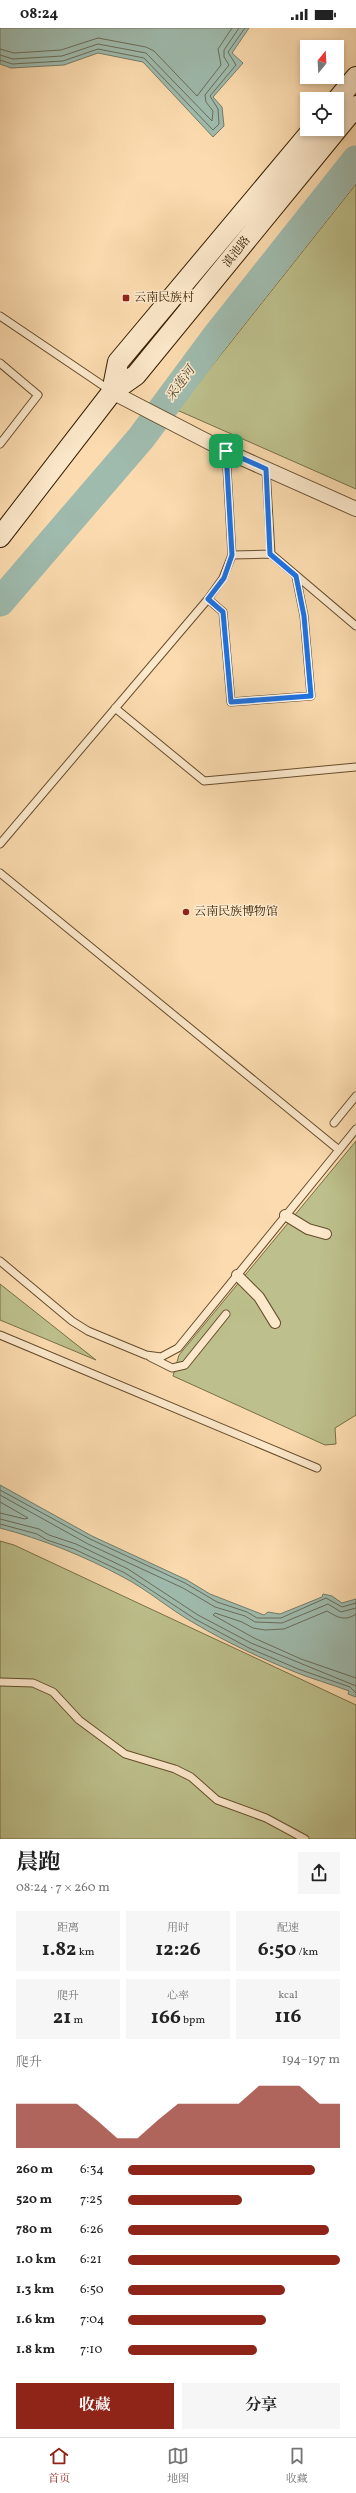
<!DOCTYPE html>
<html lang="zh">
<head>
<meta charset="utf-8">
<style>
  body { margin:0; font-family:Vollkorn,"Noto Serif SC",serif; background:#f6f6f6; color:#222; height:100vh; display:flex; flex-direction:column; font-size:15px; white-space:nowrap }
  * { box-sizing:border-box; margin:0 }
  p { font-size:13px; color:#767676 }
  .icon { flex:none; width:22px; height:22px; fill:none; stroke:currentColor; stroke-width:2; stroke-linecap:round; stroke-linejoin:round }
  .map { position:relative; height:1811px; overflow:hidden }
  .sheet { display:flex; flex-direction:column; background:#fff; flex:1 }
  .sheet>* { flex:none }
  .needle { width:26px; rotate:18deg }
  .fabs { position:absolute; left:300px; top:12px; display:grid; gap:8px }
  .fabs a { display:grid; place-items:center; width:44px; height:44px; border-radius:0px; background:#fff; box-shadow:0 2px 6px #0003; font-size:20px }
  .pin { position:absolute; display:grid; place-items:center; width:34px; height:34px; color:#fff; margin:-17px; border-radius:8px; box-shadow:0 2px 6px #0006 }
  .round { display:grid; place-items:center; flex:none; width:42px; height:42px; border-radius:0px; background:#f6f6f6 }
  .headline { display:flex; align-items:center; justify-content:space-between; height:68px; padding:0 16px }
  h1 { font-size:22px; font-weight:700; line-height:30px }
  .metrics { display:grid; grid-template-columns:repeat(3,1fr); gap:6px; height:68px; padding:4px 16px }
  .metrics div { display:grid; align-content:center; border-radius:0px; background:#f6f6f6; text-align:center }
  .metrics b { font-size:20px; font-weight:700 }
  .metrics small { font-size:11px; font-weight:400 }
  .metrics p { font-size:11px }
  .chart { height:112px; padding:8px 16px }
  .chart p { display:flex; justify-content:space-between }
  .chart svg { width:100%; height:72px; margin-top:4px; fill:#8f2418; opacity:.7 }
  .cta { display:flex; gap:8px; margin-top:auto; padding:8px 16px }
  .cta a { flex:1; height:46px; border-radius:0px; background:#8f2418; color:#fff; font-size:16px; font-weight:700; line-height:46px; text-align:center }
  .cta a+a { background:#f6f6f6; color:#222 }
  ul { padding:0 16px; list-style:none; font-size:13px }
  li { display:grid; grid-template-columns:64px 48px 1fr; align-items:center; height:30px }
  li i { height:10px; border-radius:5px; background:#8f2418 }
  .status { display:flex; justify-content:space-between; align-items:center; height:28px; padding:0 20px; background:#fff; direction:ltr }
  .status svg { height:11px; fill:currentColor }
  .tabs { display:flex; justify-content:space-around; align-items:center; height:56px; border-top:1px solid #e0e0e0; background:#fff; font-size:11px; color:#767676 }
  .tabs a { display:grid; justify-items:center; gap:2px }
  .tabs .active { color:#8f2418 }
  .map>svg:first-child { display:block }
  .green { fill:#bdc08c; stroke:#796f46 }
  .water { fill:#9fbbae; stroke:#757c69 }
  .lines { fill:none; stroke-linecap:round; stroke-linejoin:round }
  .shore { stroke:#6a6c58; stroke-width:1 }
  .river { stroke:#9fbbae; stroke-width:29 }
  .service-casing { stroke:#664d2c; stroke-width:9 }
  .pedestrian-casing { stroke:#664d2c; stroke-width:12 }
  .minor-casing { stroke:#664d2c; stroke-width:16 }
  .secondary-casing { stroke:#351e01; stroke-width:22 }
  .service { stroke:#fce8cb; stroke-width:7 }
  .pedestrian { stroke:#fce8cb; stroke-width:10 }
  .minor { stroke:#fce8cb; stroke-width:14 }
  .secondary { stroke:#fce8cb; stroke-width:20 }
  .route-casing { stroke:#fff; stroke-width:8 }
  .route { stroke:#1a73e8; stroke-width:5 }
  .poi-dot { fill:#8f2418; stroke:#fce8cb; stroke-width:1.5 }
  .labels { text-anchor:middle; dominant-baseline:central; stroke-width:3; stroke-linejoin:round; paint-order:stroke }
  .street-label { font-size:12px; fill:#351e01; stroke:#fce8cb }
  .poi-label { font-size:12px; fill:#351e01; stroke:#fce8cb; text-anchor:start }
  .water-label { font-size:13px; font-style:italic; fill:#554d35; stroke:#fce8cb }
</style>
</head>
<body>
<div class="status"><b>08:24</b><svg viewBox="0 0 49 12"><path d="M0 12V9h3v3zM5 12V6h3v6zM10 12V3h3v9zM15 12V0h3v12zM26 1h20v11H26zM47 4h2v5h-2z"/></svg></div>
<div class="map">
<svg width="356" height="1811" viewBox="0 0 356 1811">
  <rect width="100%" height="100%" fill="#fbdbaf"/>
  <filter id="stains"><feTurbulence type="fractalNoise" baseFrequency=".005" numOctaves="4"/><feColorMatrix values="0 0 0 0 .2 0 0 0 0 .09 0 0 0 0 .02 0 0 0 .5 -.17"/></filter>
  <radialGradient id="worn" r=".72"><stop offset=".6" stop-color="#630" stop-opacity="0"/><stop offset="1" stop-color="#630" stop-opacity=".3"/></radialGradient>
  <path class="green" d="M356,156V461L177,382Z
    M356,1113V1387L335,1400L336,1416L325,1417L173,1348L179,1327Z
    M0,1256L96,1332L0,1292Z
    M0,1513L14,1517L356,1677V1811H0Z"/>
  <path class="water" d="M0,0H249L232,25L243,35L213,69L222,79L224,98L213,109L143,34L98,25L64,37L11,40L0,36Z
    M0,1457L92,1508L187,1552L210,1566L264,1587L268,1584L280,1586L322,1569L323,1566L332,1568L342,1575L356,1571V1669L348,1666L349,1663C331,1656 312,1651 295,1644C260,1630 226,1614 194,1595C169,1581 148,1562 123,1549C84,1528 42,1511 0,1500Z"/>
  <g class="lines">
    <path class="shore" d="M0,21L14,25L61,22L98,10L146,19L154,23L197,68L221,37L218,21L232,0
      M0,27L13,31L62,28L98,16L146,25L212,93L213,83L206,74L205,67L229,37L224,29V22L239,0
      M0,32L12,36L63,33L98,21L144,30L213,102L219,96L218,81L210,68L236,37L228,24L245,0
      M0,1462L90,1511L185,1555L217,1574L247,1584L257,1590H281L326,1570L342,1579L356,1575
      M0,1467L88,1516L183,1560L215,1579L245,1588L255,1594L282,1595L328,1576L341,1584L356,1580
      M0,1474L28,1490L25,1491L0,1485
      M0,1491L39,1501L49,1507L76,1516L128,1541L198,1587L251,1615L356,1658
      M0,1496L37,1506L47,1512L74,1521L125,1545L195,1591L249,1620L298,1641L350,1659L356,1665
      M356,1586C345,1594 337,1589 327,1583L284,1601L265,1602L253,1600L242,1594L215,1585L213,1587L254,1610L301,1631L356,1650"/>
    <path class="river" d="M0,574L141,410L218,306L356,132"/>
    <defs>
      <path id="service" d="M0,288L111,363
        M0,335L38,367L0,416
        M226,423L232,527
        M266,441L271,526
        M208,571L223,584L231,674L311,668L304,588L296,548
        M115,680L204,753L356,739
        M0,816L208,571L223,550L232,527L271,526L356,598
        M0,845L339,1122L356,1101
        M334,1095L356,1068
        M0,1233L72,1293L88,1303L146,1327L161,1329L178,1320L339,1122
        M0,1307L317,1440
        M150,1329L172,1340L185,1337L226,1286
        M0,1654L33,1655L53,1664L79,1692L125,1726L175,1741L191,1749L217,1772L266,1790L305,1811"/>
      <path id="pedestrian" d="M285,1187L308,1201L326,1206
        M237,1247L259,1269L275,1295"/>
      <path id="minor" d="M112,364L226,423L356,481"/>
      <path id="secondary" d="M337,72L356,49
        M112,364L118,334L313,101
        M0,509L112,364L136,347L356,78"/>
    </defs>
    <use href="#service" class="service-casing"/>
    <use href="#pedestrian" class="pedestrian-casing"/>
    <use href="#minor" class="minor-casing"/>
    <use href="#secondary" class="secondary-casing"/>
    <use href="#service" class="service"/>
    <use href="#pedestrian" class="pedestrian"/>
    <use href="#minor" class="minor"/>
    <use href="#secondary" class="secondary"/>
  </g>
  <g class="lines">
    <defs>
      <path id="route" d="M226,423L266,441L270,526L296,548L304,588L311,668L231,674L223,584L208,571L224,550L232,527Z"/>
    </defs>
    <use href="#route" class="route-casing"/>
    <use href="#route" class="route"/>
  </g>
  <g class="poi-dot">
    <rect x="122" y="266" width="8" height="8" rx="2"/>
    <circle cx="186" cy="884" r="4"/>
  </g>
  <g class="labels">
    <g class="street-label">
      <text transform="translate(237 224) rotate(-51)">滇池路</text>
    </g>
    <g class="poi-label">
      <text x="134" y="270">云南民族村</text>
      <text x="194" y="884">云南民族博物馆</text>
    </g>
    <g class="water-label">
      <text transform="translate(181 356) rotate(-53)">采莲河</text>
    </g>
  </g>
  <rect width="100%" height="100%" filter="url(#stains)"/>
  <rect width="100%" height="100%" fill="url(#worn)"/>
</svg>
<div class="fabs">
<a><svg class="needle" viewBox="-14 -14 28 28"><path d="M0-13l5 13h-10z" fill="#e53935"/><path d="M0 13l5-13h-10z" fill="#767676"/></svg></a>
<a><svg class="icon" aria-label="locate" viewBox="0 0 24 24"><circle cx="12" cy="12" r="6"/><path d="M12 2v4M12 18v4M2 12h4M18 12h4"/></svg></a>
</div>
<div class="pin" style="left:226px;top:423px;background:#1e9e55"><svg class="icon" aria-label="arrive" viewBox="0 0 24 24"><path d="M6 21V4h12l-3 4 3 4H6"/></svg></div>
</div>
<section class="sheet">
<div class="headline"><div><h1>晨跑</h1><p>08:24 · 7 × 260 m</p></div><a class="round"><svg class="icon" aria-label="share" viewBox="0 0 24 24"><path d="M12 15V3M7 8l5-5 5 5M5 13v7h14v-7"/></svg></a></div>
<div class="metrics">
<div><p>距离</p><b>1.82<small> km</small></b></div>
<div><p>用时</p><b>12:26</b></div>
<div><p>配速</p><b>6:50<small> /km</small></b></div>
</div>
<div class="metrics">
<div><p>爬升</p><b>21<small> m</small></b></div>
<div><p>心率</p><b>166<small> bpm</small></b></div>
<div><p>kcal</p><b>116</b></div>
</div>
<div class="chart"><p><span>爬升</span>194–197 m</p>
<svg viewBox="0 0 160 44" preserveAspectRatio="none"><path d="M0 44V17L10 17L20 17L30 17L40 27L50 38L60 38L70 27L80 17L90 17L100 17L110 17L120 6L130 6L140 6L150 17L160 17V44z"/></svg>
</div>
<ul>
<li><b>260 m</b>6:34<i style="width:88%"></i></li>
<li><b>520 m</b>7:25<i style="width:54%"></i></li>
<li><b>780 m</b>6:26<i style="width:95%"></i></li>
<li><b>1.0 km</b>6:21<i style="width:100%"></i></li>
<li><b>1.3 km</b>6:50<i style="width:74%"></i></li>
<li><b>1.6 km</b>7:04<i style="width:65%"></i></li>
<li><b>1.8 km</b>7:10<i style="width:61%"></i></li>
</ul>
<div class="cta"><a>收藏</a><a>分享</a></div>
</section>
<nav class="tabs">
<a class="active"><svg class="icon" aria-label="home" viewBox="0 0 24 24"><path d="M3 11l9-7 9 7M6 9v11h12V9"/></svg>首页</a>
<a><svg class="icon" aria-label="map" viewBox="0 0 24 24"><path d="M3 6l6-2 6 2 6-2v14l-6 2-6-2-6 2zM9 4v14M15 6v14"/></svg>地图</a>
<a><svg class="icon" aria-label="saved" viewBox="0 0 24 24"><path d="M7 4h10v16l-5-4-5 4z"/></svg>收藏</a>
</nav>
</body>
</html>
